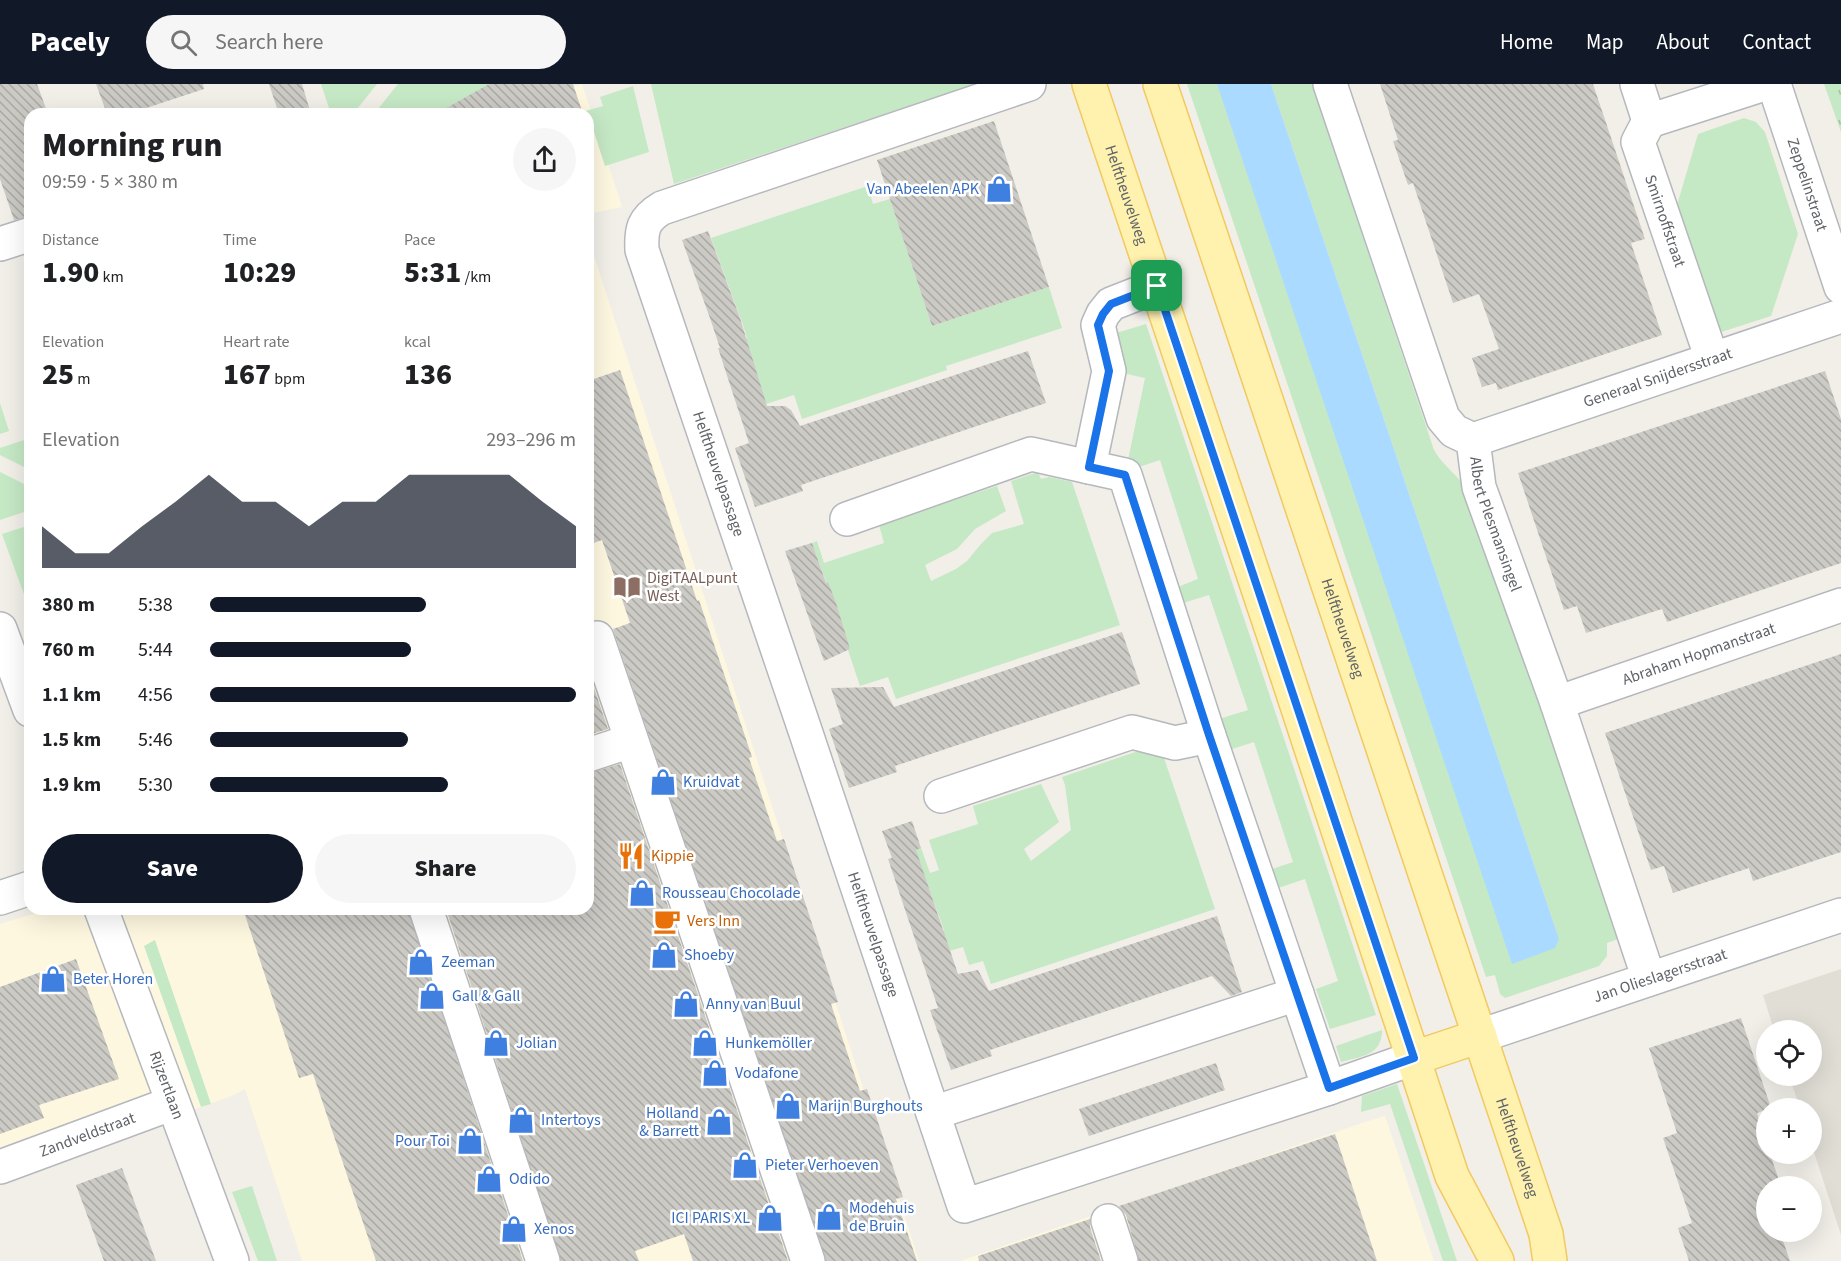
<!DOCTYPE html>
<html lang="en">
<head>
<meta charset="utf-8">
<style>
  body { margin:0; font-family:"Source Sans 3",sans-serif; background:#f6f6f6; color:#202124; height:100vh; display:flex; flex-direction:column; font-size:22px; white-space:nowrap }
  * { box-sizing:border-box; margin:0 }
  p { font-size:20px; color:#757577 }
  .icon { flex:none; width:33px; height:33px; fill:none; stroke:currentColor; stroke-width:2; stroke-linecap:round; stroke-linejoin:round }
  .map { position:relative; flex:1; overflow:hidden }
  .drawer { position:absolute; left:24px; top:24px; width:570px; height:807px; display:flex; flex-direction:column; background:#fff; border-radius:18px; box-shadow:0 6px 24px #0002 }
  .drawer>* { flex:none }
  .fabs { position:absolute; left:1756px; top:936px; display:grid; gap:12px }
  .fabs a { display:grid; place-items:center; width:66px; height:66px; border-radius:50%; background:#fff; box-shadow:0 6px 24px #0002; font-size:30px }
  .pin { position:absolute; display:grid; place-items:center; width:51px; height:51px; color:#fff; margin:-26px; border-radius:12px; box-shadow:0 3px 9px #0006 }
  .round { display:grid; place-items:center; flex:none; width:63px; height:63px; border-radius:32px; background:#f6f6f6 }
  .head { display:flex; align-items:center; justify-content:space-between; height:102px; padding:0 18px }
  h1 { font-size:33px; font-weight:800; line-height:45px }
  .metrics { display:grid; grid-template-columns:repeat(3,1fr); gap:9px; height:102px; padding:6px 18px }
  .metrics div { display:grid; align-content:center }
  .metrics b { font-size:30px; font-weight:800 }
  .metrics small { font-size:16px; font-weight:400 }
  .metrics p { font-size:16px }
  .chart { height:168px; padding:12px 18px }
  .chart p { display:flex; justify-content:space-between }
  .chart svg { width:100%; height:108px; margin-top:6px; fill:#111827; opacity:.7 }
  .cta { display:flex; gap:12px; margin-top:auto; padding:12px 18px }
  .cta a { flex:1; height:69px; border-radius:36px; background:#111827; color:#fff; font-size:24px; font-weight:800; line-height:69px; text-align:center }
  .cta a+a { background:#f6f6f6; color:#202124 }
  ul { padding:0 18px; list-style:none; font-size:20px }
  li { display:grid; grid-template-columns:96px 72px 1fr; align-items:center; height:45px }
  li i { height:15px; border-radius:8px; background:#111827 }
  header { display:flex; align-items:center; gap:36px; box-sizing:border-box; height:84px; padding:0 30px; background:#111827; color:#fff }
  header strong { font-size:28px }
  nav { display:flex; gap:33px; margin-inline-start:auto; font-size:21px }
  .search { width:420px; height:54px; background:#f6f6f6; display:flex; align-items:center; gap:15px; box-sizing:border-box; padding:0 21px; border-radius:33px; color:#757577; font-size:22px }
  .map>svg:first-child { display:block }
  .commercial { fill:#fef7e0 }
  .education { fill:#e1ded6 }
  .grass { fill:#c5e8c5 }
  .park { fill:url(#park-tufts) }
  .water { fill:#aadaff }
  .building { fill:url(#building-back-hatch) }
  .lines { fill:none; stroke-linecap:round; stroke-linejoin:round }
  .minor-casing { stroke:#b5b8bc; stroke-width:36 }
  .major-casing { stroke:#f2c960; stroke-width:36 }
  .minor { stroke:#fff; stroke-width:33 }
  .major { stroke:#fff2af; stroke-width:33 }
  .route-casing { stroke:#fff; stroke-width:12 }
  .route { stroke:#1a73e8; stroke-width:8 }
  .labels { text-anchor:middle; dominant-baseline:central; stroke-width:5; stroke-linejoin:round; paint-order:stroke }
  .street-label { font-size:16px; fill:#5f6368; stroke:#fff }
  .shop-label { font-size:16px; fill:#366cbe; stroke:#fff; text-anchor:start }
  .education-label { font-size:16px; fill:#785e54; stroke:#fff; text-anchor:start }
  .food-label { font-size:16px; fill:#c56008; stroke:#fff; text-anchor:start }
</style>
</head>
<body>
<header>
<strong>Pacely</strong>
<div class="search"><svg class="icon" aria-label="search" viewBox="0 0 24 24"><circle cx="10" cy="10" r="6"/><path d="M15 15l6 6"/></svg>Search here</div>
<nav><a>Home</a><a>Map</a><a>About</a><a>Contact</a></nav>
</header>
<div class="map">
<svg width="1841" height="1177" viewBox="0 0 1841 1177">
  <defs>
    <pattern id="park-tufts" width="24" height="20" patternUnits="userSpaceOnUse" patternTransform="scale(1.5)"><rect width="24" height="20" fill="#c5e8c5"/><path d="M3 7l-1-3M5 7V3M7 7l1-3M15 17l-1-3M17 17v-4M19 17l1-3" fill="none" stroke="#a3c0a4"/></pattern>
    <pattern id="building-back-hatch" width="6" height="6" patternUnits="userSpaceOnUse" patternTransform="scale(1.5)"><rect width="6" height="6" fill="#cccac5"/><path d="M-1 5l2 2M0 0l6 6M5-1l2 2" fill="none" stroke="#a9a8a4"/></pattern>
  </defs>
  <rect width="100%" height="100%" fill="#f1efe8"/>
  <path class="commercial" d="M582,0L622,123L588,130V30H471Z
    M588,153L919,1177H302L245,1005L234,1011L0,1098V840L49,825H588Z
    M1385,1032L1434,1177H960L1362,1039Z"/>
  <path class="education" d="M1841,885V1151L1812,1062V1024H1800L1789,992H1812V946H1774L1763,911Z"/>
  <path class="grass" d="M321,0H377L353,30H331Z
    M398,0H489L466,14L449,30H374Z
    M651,0H975L674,100Z
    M1187,0H1218L1559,855L1271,0H1312L1434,366C1443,382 1458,391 1468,407L1618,855L1607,859V872L1599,882L1505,914L1500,910L1495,891L1486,893Z
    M633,2L649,68L605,82L594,48L589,49L588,30L582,28L603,22L600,13Z
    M1744,34L1756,38L1765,48L1798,150L1771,232L1715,250L1675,128L1698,50Z
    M868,102L873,120L890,115L932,242L1049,203L1062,244L946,282L947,286L802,335L794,311L766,320L745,255L747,254L743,241L711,154Z
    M1146,240L1376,931L1330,945L1316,905L1338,897L1305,795L1275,805L1269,786L1293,778L1254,658L1229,666L1219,635L1248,626L1209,511L1180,520L1175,504L1198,495L1160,376L1136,384L1127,381L1145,294L1127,290L1124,287L1113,250Z
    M0,319L9,347L0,350Z
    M30,354V386L0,371V364Z
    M0,388L30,403V426L0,436Z
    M1038,388L1041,395L1049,393L1072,398L1120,541L896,615L888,593L860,602L848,566L850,565L812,459L817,457L824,479L884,459L879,441L997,402L1006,427L975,445L957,465L925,481L931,497L956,485L967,477L981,460L992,449L1024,440L1011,397Z
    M30,441V466L25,468L30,484V527L2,450Z
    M1147,664L1162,668L1215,825L991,900L983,877L969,881L963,863L949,867L942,847L944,846L915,766L921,764L930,789L939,786L929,756L978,740L973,722L1041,700L1059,738L1024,765L1031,777L1071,746L1065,701L1062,693Z
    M155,856L211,1020L201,1023L144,862Z
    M1382,946C1382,972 1361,972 1341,978L1336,962Z
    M1397,1000L1457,1177H1443L1390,1020L1361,1028L1362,1012Z
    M252,1102L277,1177H258L232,1108Z"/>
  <path class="park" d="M1824,0H1841V48Z"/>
  <path class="water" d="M1217,0H1271L1559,855L1555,864L1512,880Z"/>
  <path class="building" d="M0,0H37L48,30H30V133L14,136L0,95Z
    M96,0H203L204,5L128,30H107Z
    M269,0H302L311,30H279Z
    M489,0H573L583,30H436Z
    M1380,0H1593L1645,155L1631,159L1662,251L1498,306L1496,299L1482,303L1472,274L1499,265L1479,210L1453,219L1413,99L1408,101L1393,57L1398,56Z
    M994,37L1049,203L932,242L877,76Z
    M708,147L740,234L767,322H785L791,326L800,342L1028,267L1046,319L801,401L803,407L755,423L735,364L749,359L718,264H720L711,237L682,156Z
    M620,286L697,517L699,516L745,652L752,673L749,674L777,757L784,755L838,918L831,920L860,1007L867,1005L903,1113L896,1115L917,1177H826L613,545L630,539L602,456L588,461V297Z
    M1825,287L1841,335V479L1667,538L1662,525L1586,549L1577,522L1564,526L1518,389Z
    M812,459L826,499L828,498L836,519L850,565L824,577L785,467Z
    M1122,548L1140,600L895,682L897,688L849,704L829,645L843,640L831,604L883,603L894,623Z
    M1841,570V768L1753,797L1749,784L1673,809L1664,782L1651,786L1605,649Z
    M588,586L608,645L588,651Z
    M620,680L788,1177H693L684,1150L635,1167L639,1177H561L446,825H588V689Z
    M912,737L921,764L916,766L958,890L978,886L989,907L1217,832L1242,908L1231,912L1212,892L990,966L992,972L951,986L930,926L938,924L888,775L892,774L882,747Z
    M243,825H408L523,1177H376L313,990L299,994Z
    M76,875L119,995L39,1021L44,1034L0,1050V903Z
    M1741,934L1771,1024L1757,1029L1767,1061V1070H1770L1781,1102H1765L1767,1108V1148H1780L1790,1177H1689L1678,1144L1692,1139L1663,1054L1677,1049L1649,964Z
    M1216,979L1225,1006L1089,1052L1079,1025Z
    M1335,1050L1377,1177H1139L1126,1131L1119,1122Z
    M122,1084L156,1177H104L76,1101Z
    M1090,1135V1143L1101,1177H979L978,1172Z"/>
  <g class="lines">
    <defs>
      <g id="minor">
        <path id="s1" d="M1029,0L662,124C643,135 641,146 642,166C752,484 857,803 964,1122L1329,1004L1414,974"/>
        <path id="s2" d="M1330,0L1443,334L1454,347L1473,356L1479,403L1557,619L1649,895"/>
        <path id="s3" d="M1637,0L1649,37L1638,58L1712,275"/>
        <path id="s4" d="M1774,0L1841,203"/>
        <path d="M1649,37L1764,0"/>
        <path d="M0,160L28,151"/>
        <path d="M1157,202L1111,220L1103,230L1098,241L1109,287L1089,383L1125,391L1209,652L1329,1004"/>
        <path id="s5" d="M1473,356L1841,232"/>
        <path d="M847,435L1031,370L1089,383"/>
        <path d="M0,545L30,626"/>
        <path d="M597,554L808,1177"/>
        <path id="s6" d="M1557,619L1841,521"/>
        <path d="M588,671L631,657"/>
        <path d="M941,712L1132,648L1175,659L1209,652"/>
        <path d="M0,814L30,804"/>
        <path id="s7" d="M101,825L232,1177"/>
        <path d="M426,825L543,1177"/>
        <path id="s8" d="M1480,952L1841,831"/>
        <path d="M933,1029L1297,910"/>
        <path id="s9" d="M0,1083L173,1019"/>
        <path d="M1108,1137L1121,1177"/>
      </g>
      <g id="major">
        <path id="s10" d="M1089,0L1282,576L1452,1092L1497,1177"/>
        <path id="s11" d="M1160,0L1546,1150L1550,1177"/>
        <path d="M1414,974L1480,952"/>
      </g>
    </defs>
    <use href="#minor" class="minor-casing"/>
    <use href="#major" class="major-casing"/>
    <use href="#minor" class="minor"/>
    <use href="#major" class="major"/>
  </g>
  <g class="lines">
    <defs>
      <path id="route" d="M1157,202L1414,974L1329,1004L1209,651L1125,391L1089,383L1109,287L1098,241L1103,230L1111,220Z"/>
    </defs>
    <use href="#route" class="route-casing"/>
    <use href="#route" class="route"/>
  </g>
  <defs>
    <symbol id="shop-bare" viewBox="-9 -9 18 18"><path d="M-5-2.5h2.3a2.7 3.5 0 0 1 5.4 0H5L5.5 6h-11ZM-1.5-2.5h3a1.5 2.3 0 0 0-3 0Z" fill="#3f7fe0" stroke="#fff" stroke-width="2.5" paint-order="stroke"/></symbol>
    <symbol id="library-bare" viewBox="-9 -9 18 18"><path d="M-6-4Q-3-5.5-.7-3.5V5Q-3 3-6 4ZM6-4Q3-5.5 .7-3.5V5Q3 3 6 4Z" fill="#8d6e63" stroke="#fff" stroke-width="2.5" paint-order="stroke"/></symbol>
    <symbol id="restaurant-bare" viewBox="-9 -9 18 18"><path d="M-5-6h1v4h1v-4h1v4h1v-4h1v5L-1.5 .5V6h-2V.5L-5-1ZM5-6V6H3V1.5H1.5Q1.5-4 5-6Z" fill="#e8710a" stroke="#fff" stroke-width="2.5" paint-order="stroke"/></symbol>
    <symbol id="cafe-bare" viewBox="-9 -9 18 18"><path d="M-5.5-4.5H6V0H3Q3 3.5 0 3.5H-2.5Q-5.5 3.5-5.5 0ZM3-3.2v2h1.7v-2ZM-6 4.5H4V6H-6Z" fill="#e8710a" stroke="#fff" stroke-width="2.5" paint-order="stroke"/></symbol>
  </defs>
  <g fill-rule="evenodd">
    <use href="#shop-bare" x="980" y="86" width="38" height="38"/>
    <use href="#library-bare" x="608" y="484" width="38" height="38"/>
    <use href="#shop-bare" x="644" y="679" width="38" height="38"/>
    <use href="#restaurant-bare" x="612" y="753" width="38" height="38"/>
    <use href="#shop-bare" x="623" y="790" width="38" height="38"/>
    <use href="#cafe-bare" x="648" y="818" width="38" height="38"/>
    <use href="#shop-bare" x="645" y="852" width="38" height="38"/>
    <use href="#shop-bare" x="402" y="859" width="38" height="38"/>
    <use href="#shop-bare" x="34" y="876" width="38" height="38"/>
    <use href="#shop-bare" x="413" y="893" width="38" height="38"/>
    <use href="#shop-bare" x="667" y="901" width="38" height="38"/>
    <use href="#shop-bare" x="477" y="940" width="38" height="38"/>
    <use href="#shop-bare" x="686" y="940" width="38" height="38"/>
    <use href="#shop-bare" x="696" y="970" width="38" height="38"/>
    <use href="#shop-bare" x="769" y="1003" width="38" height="38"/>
    <use href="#shop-bare" x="502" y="1017" width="38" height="38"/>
    <use href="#shop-bare" x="700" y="1019" width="38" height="38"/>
    <use href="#shop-bare" x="451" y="1038" width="38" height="38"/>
    <use href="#shop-bare" x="726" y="1062" width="38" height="38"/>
    <use href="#shop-bare" x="470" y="1076" width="38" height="38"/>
    <use href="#shop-bare" x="810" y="1114" width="38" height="38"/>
    <use href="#shop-bare" x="751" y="1115" width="38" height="38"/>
    <use href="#shop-bare" x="495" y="1126" width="38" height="38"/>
  </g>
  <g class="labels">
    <g class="street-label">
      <text stroke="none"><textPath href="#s4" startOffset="106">Zeppelinstraat</textPath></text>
      <text stroke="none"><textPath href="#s10" startOffset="117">Helftheuvelweg</textPath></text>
      <text stroke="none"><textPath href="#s3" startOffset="146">Smirnoffstraat</textPath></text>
      <text stroke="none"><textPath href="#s5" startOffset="195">Generaal Snijdersstraat</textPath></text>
      <text stroke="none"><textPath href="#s1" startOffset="674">Helftheuvelpassage</textPath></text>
      <text stroke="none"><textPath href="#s2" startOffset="478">Albert Plesmansingel</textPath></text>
      <text stroke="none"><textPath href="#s11" startOffset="574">Helftheuvelweg</textPath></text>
      <text stroke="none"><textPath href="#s6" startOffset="150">Abraham Hopmanstraat</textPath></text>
      <text stroke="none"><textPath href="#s1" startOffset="1160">Helftheuvelpassage</textPath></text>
      <text stroke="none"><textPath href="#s8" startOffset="190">Jan Olieslagersstraat</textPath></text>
      <text stroke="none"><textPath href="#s7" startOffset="188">Rijzertlaan</textPath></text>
      <text stroke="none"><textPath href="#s9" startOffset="93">Zandveldstraat</textPath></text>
      <text stroke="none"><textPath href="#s11" startOffset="1122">Helftheuvelweg</textPath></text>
    </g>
    <g class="shop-label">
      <text x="979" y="105" text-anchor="end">Van Abeelen APK</text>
      <text x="683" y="698">Kruidvat</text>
      <text x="662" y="809">Rousseau Chocolade</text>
      <text x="684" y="871">Shoeby</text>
      <text x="441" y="878">Zeeman</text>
      <text x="73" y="895">Beter Horen</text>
      <text x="452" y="912">Gall &amp; Gall</text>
      <text x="706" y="920">Anny van Buul</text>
      <text x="516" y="959">Jolian</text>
      <text x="725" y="959">Hunkemöller</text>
      <text x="735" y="989">Vodafone</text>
      <text x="808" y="1022">Marijn Burghouts</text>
      <text x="699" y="1029" text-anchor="end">Holland<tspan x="699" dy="18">&amp; Barrett</tspan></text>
      <text x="541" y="1036">Intertoys</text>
      <text x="450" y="1057" text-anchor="end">Pour Toi</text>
      <text x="765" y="1081">Pieter Verhoeven</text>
      <text x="509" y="1095">Odido</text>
      <text x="849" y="1124">Modehuis<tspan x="849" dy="18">de Bruin</tspan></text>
      <text x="750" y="1134" text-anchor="end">ICI PARIS XL</text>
      <text x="534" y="1145">Xenos</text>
    </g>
    <g class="education-label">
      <text x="647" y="494">DigiTAALpunt<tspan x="647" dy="18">West</tspan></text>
    </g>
    <g class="food-label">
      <text x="651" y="772">Kippie</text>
      <text x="687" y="837">Vers Inn</text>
    </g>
  </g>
</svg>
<div class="fabs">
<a><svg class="icon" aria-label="locate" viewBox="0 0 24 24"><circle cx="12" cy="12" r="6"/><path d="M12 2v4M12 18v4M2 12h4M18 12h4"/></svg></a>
<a>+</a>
<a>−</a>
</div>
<div class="pin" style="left:1157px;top:202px;background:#1e9e55"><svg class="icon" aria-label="arrive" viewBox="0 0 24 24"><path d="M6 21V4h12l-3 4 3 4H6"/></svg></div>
<section class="drawer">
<div class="head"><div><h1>Morning run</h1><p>09:59 · 5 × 380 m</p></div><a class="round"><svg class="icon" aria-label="share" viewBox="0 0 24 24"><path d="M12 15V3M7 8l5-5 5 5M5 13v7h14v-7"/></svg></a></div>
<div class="metrics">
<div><p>Distance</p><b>1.90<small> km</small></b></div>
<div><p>Time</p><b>10:29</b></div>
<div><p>Pace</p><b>5:31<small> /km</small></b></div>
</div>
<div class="metrics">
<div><p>Elevation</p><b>25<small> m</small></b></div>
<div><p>Heart rate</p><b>167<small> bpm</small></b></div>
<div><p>kcal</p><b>136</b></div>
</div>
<div class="chart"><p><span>Elevation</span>293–296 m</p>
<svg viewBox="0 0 160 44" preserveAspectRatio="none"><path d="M0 44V27L10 38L20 38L30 27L40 17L50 6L60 17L70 17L80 27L90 17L100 17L110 6L120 6L130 6L140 6L150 17L160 27V44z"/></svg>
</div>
<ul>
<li><b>380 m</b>5:38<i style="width:59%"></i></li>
<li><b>760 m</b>5:44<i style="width:55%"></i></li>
<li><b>1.1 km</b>4:56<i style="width:100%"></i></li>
<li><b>1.5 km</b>5:46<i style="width:54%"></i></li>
<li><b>1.9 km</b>5:30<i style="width:65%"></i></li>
</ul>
<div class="cta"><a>Save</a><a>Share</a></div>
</section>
</div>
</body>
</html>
